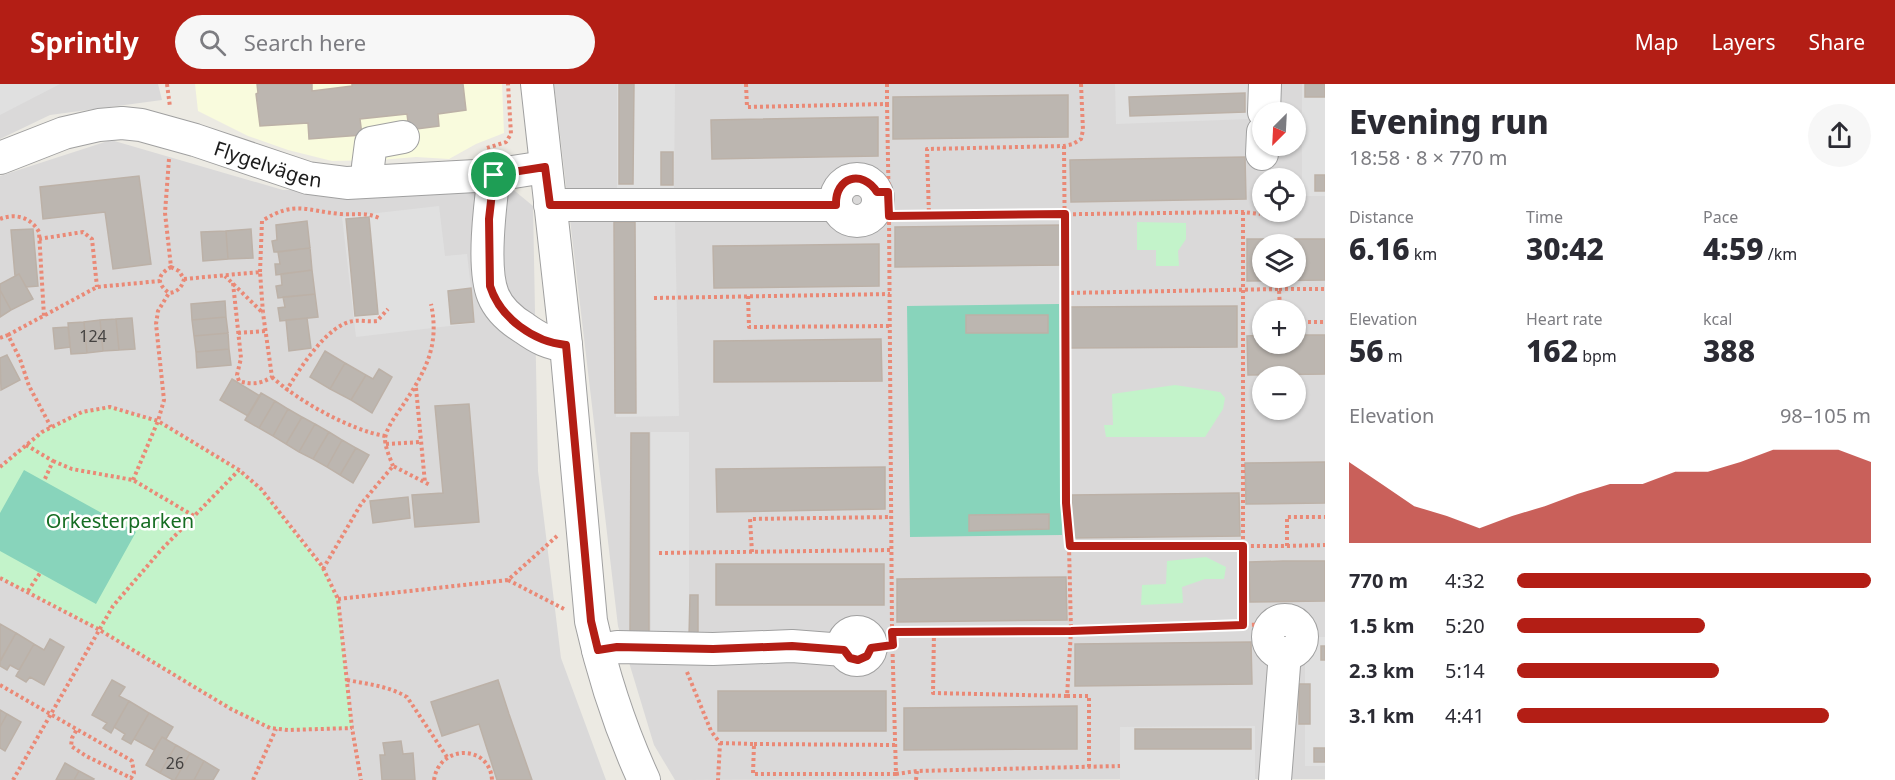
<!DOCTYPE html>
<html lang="en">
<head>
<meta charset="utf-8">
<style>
  body { margin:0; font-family:"Noto Sans",sans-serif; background:#f7f7f7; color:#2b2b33; height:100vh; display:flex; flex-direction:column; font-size:22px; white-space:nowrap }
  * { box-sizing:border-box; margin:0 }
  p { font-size:20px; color:#7c7c81 }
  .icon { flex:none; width:33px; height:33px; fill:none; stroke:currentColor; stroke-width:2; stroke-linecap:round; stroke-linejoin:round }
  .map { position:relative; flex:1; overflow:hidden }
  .details { display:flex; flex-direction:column; background:#fff; width:570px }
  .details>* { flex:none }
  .needle { width:39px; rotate:204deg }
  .controls { position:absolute; left:1252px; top:18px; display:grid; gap:12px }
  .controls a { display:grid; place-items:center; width:54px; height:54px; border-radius:50%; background:#fff; box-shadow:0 2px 4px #0004; font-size:30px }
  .pin { position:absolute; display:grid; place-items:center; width:51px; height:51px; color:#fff; margin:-26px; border:3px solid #fff; border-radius:50%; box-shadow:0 2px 6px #0007 }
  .round { display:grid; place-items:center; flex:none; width:63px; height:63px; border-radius:32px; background:#f7f7f7 }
  .overview { display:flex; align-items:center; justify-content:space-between; height:102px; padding:0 24px }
  h1 { font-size:33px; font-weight:800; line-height:45px }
  .stats { display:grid; grid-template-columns:repeat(3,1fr); gap:9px; height:102px; padding:6px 24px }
  .stats div { display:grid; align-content:center }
  .stats b { font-size:30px; font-weight:800 }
  .stats small { font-size:16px; font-weight:400 }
  .stats p { font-size:16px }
  .chart { height:168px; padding:12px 24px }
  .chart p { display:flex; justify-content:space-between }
  .chart svg { width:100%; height:108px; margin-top:6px; fill:#b31e15; opacity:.7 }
  ul { padding:0 24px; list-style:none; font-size:20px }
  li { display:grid; grid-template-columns:96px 72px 1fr; align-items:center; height:45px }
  li i { height:15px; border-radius:8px; background:#b31e15 }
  header { display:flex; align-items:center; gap:36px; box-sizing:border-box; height:84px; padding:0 30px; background:#b31e15; color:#fff }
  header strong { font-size:28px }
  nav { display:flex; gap:33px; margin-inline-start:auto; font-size:21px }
  .search { width:420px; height:54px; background:#f7f7f7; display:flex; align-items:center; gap:15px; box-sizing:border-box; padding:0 21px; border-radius:33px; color:#7c7c81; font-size:22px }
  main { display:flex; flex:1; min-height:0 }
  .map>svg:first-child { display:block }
  .residential { fill:#dad9d9; fill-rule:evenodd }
  .education { fill:#f9fbdd }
  .park { fill:#c3f3ca }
  .pitch { fill:#88d4bb }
  .parking { fill:#e0e0e0 }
  .building { fill:#bcb6b0; stroke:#bcb1a7; stroke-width:1.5; fill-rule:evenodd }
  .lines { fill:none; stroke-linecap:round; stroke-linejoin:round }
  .minor-casing { stroke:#a0a0a0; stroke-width:34 }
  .path { stroke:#ea8976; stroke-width:4; stroke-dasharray:3 3; stroke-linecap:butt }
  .minor { stroke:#fff; stroke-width:32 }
  .route-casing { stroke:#fff; stroke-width:12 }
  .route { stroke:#b31e15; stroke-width:8 }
  .labels { text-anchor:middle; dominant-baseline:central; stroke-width:5; stroke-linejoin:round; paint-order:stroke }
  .number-label { font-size:16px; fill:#444241 }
  .street-label { font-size:20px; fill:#1c1c1c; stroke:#fff }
  .park-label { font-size:20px; fill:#166d23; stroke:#fff }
</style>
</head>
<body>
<header>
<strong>Sprintly</strong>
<div class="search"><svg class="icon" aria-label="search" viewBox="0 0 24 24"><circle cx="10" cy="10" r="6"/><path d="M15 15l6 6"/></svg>Search here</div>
<nav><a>Map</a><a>Layers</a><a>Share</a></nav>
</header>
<main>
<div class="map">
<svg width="1325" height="696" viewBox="0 0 1325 696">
  <rect width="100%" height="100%" fill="#eceae3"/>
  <path class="residential" d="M0,0H158L162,16L50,31L0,55Z
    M554,0H1325V695L675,696L654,661L618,542ZM1263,28H1296V62H1263ZM1263,94H1296V128H1263ZM1263,160H1296V194H1263ZM1263,226H1296V260H1263ZM1263,292H1296V326H1263Z
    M111,56L283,106L510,103L533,122L538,387L561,574L606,696H0V494L98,545L231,625L270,644H352L338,515L322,482L261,405L239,386L158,337L82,328L42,348L0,383V92Z"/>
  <path class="education" d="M195,0H502L504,49L476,60L449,75L416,73L380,76L332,77L288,66L248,52L198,27Z"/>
  <path class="park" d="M1137,138L1186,139V155L1178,167L1179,182H1156V166H1137Z
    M1175,301L1220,308L1225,314L1223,325L1205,353H1106L1104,341H1113L1112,310Z
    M110,323L158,337L239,386L261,405L323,485L338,515L352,644L288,646L270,644L231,625L98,545L0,494V383L42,348L82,328Z
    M1206,473L1226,483L1224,495H1205L1182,503L1183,519L1141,521L1142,501L1166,500L1167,477Z"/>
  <path class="pitch" d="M1059,220L1062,451L910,453L907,222Z
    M24,386L136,448L96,520L0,467V429Z"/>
  <path class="parking" d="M0,0H60L0,31Z
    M617,0H675L674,105H617Z
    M1115,0H1248L1249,35L1116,40Z
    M1302,0H1325V112H1302Z
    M439,122L445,172L467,170L475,239L356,253L342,133Z
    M675,136L679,332L616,333L614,138Z
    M651,348H689V548L651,549Z
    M1305,553H1325V682H1305Z
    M1255,642V696H1120V643Z"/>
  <path class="building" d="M257,0H312V7L352,2V0H463L466,26L438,30L439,42L409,46L407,30L360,35L362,51L309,55L308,39L260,42L256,10L258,9Z
    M619,0H634L633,100H619Z
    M1305,0H1325V13H1305Z
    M1245,9V28L1130,32L1129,13Z
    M1068,11V53L893,55V13Z
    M878,33V72L712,75L711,36Z
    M661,68H673V101H661Z
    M1245,73L1246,115L1071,118L1070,76Z
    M1315,91H1325V107H1315Z
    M139,92L151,180L113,185L105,128L43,135L40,103Z
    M369,133L378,230L355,232L346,135Z
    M307,137L310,164L274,168L272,157L277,156L276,141Z
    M614,138H635L636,329H615Z
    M1063,141L1064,181L895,183V143Z
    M33,145L38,202L26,203L19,190L15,192L11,146Z
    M251,145L253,174L228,175L226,147Z
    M226,147L228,175L203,177L201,148Z
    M1247,155H1325V196L1247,197ZM1263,160H1296V194H1263Z
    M879,160V202L714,204L713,162Z
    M310,164L312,186L276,191L275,180H280L278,168Z
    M312,186L315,210L278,214L276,202L282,201L281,190Z
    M19,190L33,215L11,226L0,206V200Z
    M471,204L474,238L451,240L448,207Z
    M0,206L11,226L0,233Z
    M315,210L318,233L280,237L278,224L285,223L283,213Z
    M225,217L226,233L192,236L191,220Z
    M1237,222V263L1069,264V223Z
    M966,231H1048V249H966Z
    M226,233L228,249L194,252L192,236Z
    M132,234L135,265L119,266L116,235Z
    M307,234L311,264L289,267L286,236Z
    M116,235L119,266L103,267L100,236Z
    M100,236L103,267L87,269L84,238Z
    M84,238L87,269L71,270L68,239Z
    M68,243L70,263L55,265L53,244Z
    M228,249L229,265L196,268L194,252Z
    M1263,251V260H1296V251H1325V290L1248,291L1247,252Z
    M881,255L882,297L714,298V257Z
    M229,265L231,281L197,284L196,268Z
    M325,267L345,279L330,305L310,293Z
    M7,271L20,296L1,306L0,274Z
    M345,279L366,291L351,316L330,305Z
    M379,285L392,293L372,329L351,316L366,291L373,295Z
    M232,295L260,312L248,332L220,316Z
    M261,309L275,317L259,344L245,336Z
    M275,317L288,325L273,352L259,344Z
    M469,320L479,438L415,443L412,411L443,409L435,322Z
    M288,325L302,333L286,360L273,352Z
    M302,333L315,340L299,368L286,360Z
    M315,340L329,348L313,375L299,368Z
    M329,348L342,356L327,383L313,375Z
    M631,349H649V548H630Z
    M342,356L356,364L340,391L327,383Z
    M356,364L369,371L353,399L340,391Z
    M1325,378V419L1246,420L1245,379Z
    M885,383V425L717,428L716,385Z
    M1239,409L1240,452L1072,454V411Z
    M408,413L410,434L373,439L370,417Z
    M1049,430V445L969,447V431Z
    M1283,477H1325V517L1250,518L1249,478Z
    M716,480H884V521H716Z
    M1066,493L1067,536L897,538V495Z
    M690,511H698V553H689Z
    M0,540L16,549L1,576L0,575Z
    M16,549L34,560L19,586L10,581L7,586L0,582V577Z
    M50,555L64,563L44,601L30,593L26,598L16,592L34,560L44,566Z
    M1251,558L1252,600L1075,602V560Z
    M1321,562H1325V576H1321Z
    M112,596L125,603L119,612L129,617L111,649L103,644L107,639L92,631Z
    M498,596L509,630L532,696H497L479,640L442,652L431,618Z
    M1299,600H1310V640H1299Z
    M718,607H886V647H718Z
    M129,617L149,629L131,660L122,655L125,650L114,643Z
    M1077,622V665L904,666V624Z
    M0,626L7,630L0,643Z
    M149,629L173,643L166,655L162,653L154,666L134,655Z
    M7,630L21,638L5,667L0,664V643Z
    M1135,645H1251V665H1135Z
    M162,653L176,661L160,689L146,681Z
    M401,657L403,670L413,669L415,696H382L380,671H385L383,659Z
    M176,661L190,669L175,696H173L160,689Z
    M1314,664H1325V678H1314Z
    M190,669L204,677L194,696H175Z
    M204,677L219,686L213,696H194Z
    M65,679L79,687L74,696H56Z
    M79,687L94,695L93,696H74Z"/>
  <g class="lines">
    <defs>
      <g id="minor">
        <path d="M537,0L566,261L591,537C603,591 621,646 644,696"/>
        <path d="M1264,28L1265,0"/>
        <path d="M1262,70L1263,48"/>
        <path id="s1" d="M0,74L64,49L99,41L122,39L141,41L195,56L308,94L347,99L494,91L545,83"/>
        <path d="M494,91C490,121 482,184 493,211C499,226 511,236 524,244C538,254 549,260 566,261"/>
        <circle cx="857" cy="116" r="21"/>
        <path d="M371,97L368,82L371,59L403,53"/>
        <path d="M550,121H836"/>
        <circle cx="1285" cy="553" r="17"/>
        <circle cx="857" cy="562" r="14"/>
        <path d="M598,566L617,563L713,565L792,562L844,566"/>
        <path d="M1275,696L1285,569"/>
      </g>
    </defs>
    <use href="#minor" class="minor-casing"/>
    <path class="path" d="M167,0L170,23
      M746,0L747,23L887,20V0
      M1081,0L1083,46L1081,55L1073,60L1064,62L927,65L929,132H889L892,548L896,690L917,687L1120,682
      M887,20L889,132
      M1064,62L1067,419L1069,462H1287V433H1325
      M487,64L506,58L511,50L508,0
      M169,75L165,129L171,183
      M877,108H888
      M1243,128V541
      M929,132L1243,128L1260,130
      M0,135C15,129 31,133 39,148L44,232
      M39,155L83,148L92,155L97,203
      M171,183L179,187L184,195C182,203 178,208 169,209C156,199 157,191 171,183Z
      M260,188L262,137C295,116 306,127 341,130C354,131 366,128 379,134
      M184,195L260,188L263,229L225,192
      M233,199L241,274L237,291L239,297C252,301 260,300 272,293L263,229
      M1279,205H1325
      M1065,209L1279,205L1280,226
      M748,212L749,243L890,242
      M654,214L890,210
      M1296,238H1325
      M238,249L266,247
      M8,251L97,203L160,197
      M0,254L8,251L20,275L29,302L51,343
      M272,293C298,317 350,346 385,352
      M416,304L425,399
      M286,307C299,286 327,240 354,237C361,236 369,238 377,237L388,225
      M386,360L421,358
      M26,361L53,377L44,397
      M53,377L72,385L133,396L194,432
      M393,382C390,374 385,363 385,355C386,344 397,330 403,321C425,288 440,262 431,220
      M0,383L42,348L82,328L110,323L158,337L239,386L261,405L322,482L338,515L352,644L361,696
      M133,396L158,337L164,316L156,240L158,227L169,209
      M1287,462L1325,461
      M752,468L750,435L891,433
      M659,469L891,466
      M323,485L361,420L393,382L430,401
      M0,494L98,545L231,625L270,644L288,646L352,644
      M508,496L564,525V523
      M28,507L40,489
      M338,515L508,496L557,452
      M892,548L1071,547L1274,540
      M934,548L933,609L1067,612L1071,547L1069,462
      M871,564L893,561
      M687,588L711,647L720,659L718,696
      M347,596C368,600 388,602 407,613L447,673
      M0,601L132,677L134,689L131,694L86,672L71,662L72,654L77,645
      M1067,612H1089V683
      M720,659L754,660L753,690H896
      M754,660L896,661
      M13,696L113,522L162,465L239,386
      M253,696L276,645
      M434,696C439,660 490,660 492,696
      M916,696L917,687"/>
    <use href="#minor" class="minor"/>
  </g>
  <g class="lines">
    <defs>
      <path id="route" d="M545,83L550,121H836C835,93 862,85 877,108H888L889,132L1065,130L1066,419L1070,462H1243V541L1071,547L892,548L893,561L871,564L867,572L858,576L850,574L844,566L792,562L713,565L617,563L598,566L591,537L566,261C534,258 500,234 490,202L489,135L494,91Z"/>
    </defs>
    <use href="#route" class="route-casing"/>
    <use href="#route" class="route"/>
  </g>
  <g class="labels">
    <g class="number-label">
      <text x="93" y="252">124</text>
      <text x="175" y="679">26</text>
    </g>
    <g class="street-label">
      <text stroke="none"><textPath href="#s1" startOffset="280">Flygelvägen</textPath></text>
    </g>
    <g class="park-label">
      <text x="120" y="436">Orkesterparken</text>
    </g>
  </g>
</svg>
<div class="controls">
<a><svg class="needle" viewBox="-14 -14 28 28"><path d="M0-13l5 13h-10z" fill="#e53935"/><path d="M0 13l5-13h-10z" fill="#7c7c81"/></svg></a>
<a><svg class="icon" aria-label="locate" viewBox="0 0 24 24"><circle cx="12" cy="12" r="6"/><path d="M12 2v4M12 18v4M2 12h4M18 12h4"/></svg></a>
<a><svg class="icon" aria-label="layers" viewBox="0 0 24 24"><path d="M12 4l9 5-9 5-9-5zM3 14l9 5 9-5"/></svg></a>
<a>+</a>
<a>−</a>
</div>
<div class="pin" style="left:494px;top:91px;background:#1e9e55"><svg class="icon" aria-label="arrive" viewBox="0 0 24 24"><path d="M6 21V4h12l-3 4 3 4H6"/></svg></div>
</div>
<section class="details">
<div class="overview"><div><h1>Evening run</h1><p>18:58 · 8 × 770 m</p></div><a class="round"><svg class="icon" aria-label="share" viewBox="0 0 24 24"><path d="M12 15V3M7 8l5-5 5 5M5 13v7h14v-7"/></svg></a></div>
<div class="stats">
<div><p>Distance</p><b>6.16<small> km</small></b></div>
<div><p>Time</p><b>30:42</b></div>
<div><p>Pace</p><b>4:59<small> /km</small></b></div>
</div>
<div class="stats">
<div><p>Elevation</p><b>56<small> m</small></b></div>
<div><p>Heart rate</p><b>162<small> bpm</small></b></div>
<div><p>kcal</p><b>388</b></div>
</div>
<div class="chart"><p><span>Elevation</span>98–105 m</p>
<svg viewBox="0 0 160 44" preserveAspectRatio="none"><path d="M0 44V11L10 20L20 29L30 33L40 38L50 33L60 29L70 24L80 20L90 20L100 15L110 15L120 11L130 6L140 6L150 6L160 11V44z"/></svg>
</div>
<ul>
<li><b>770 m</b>4:32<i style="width:100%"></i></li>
<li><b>1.5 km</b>5:20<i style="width:53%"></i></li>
<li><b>2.3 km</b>5:14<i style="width:57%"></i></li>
<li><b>3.1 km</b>4:41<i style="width:88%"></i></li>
</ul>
</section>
</main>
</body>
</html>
